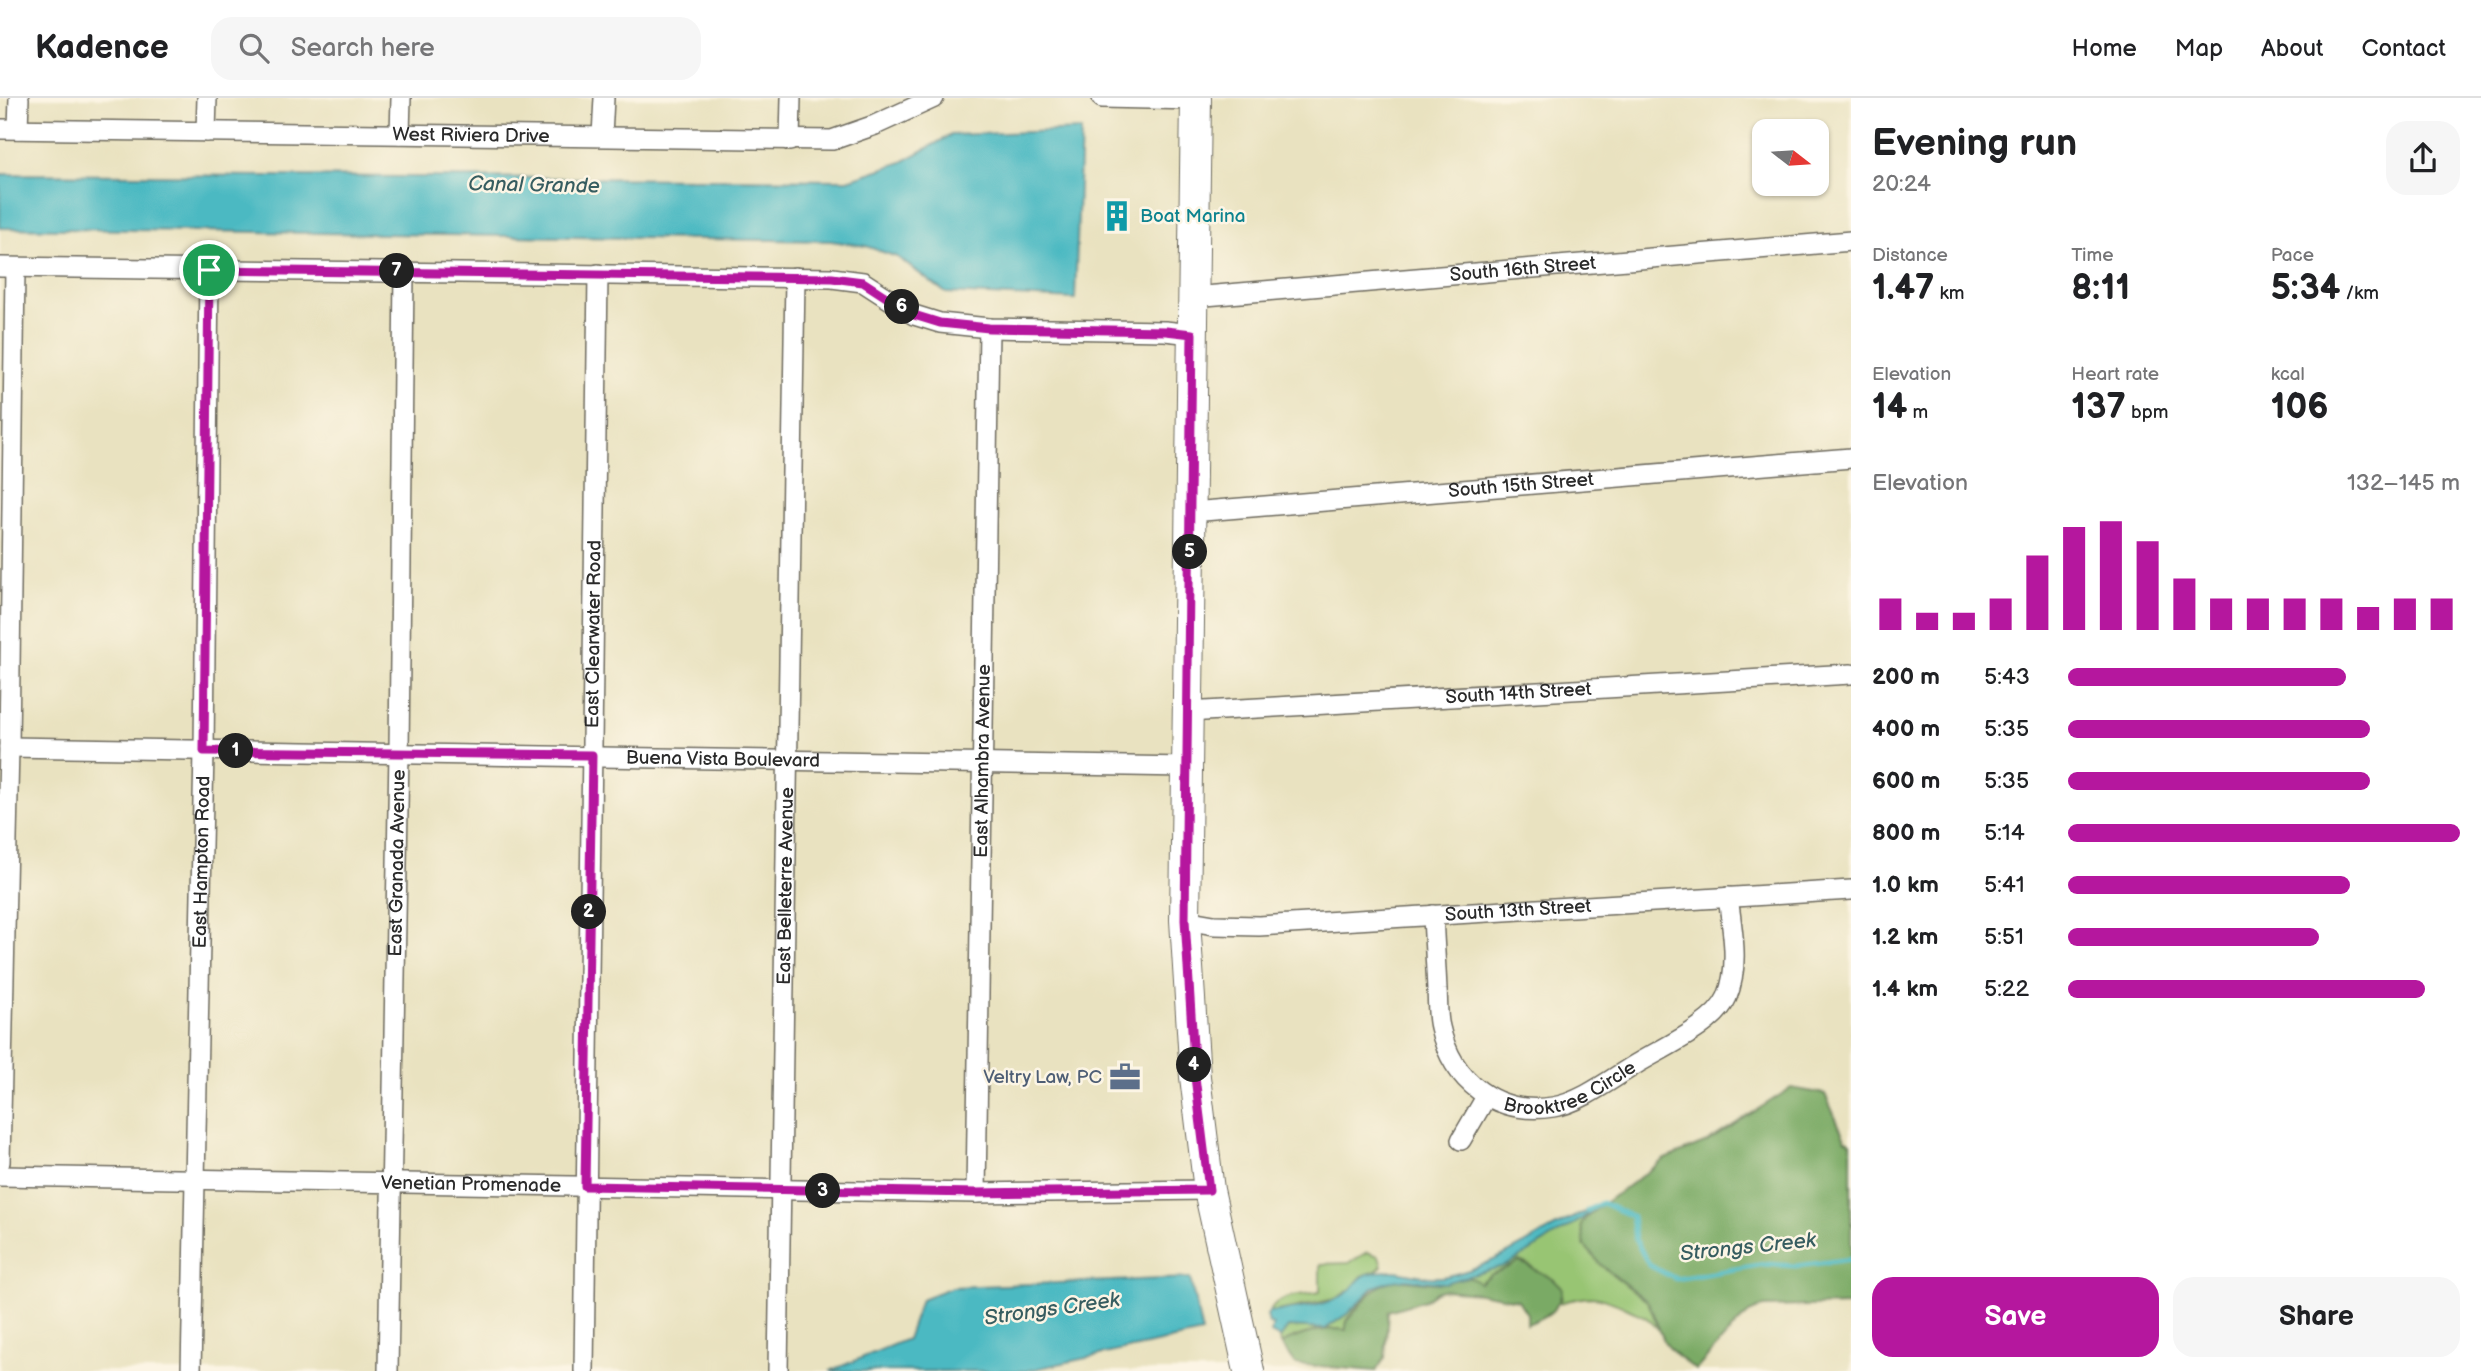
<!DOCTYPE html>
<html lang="en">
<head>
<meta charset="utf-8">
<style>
  body { margin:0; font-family:"Balsamiq Sans",sans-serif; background:#f6f6f6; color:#202124; height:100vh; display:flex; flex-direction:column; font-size:26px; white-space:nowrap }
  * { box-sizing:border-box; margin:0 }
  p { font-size:23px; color:#757577 }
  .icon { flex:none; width:38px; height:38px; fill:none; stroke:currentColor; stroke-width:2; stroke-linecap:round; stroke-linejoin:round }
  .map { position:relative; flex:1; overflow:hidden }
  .side { display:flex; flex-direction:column; background:#fff; width:630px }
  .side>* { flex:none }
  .needle { width:46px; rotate:107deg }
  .buttons { position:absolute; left:1752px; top:21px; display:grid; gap:14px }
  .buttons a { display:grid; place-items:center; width:77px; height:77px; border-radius:14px; background:#fff; box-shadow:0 2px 5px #0004; font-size:35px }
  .pin { position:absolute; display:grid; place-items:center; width:60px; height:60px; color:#fff; margin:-30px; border:4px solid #fff; border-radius:50%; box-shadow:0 2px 7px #0007 }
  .km { position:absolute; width:35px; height:35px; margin:-18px; border-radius:50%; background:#222; color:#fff; font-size:19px; line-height:35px; text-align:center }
  .round { display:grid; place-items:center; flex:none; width:74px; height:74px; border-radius:21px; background:#f6f6f6 }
  .overview { display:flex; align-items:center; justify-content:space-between; height:119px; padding:0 21px }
  h1 { font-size:38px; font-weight:700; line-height:52px }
  .stats { display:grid; grid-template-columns:repeat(3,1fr); gap:10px; height:119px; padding:7px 21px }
  .stats div { display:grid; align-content:center }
  .stats b { font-size:35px; font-weight:700 }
  .stats small { font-size:19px; font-weight:400 }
  .stats p { font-size:19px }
  .chart { height:196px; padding:14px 21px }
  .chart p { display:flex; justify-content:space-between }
  .chart svg { width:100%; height:126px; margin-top:7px; stroke:#b5179e; stroke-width:6 }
  .action { display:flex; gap:14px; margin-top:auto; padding:14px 21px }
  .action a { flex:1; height:80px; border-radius:21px; background:#b5179e; color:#fff; font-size:28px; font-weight:700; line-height:80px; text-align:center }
  .action a+a { background:#f6f6f6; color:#202124 }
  ul { padding:0 21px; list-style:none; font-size:23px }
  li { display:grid; grid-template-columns:112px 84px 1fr; align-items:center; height:52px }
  li i { height:18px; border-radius:9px; background:#b5179e }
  header { display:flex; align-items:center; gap:42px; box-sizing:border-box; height:98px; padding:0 35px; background:#fff; border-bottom:2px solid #e0e0e0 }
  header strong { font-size:33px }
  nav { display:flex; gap:38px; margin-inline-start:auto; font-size:24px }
  .search { width:490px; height:63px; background:#f6f6f6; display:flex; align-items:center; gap:18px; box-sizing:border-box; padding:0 24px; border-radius:21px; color:#757577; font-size:26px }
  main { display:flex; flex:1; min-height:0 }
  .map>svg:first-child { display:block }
  .green { fill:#98c573; stroke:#62784f; stroke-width:2 }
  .forest { fill:#7aaa65; stroke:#526a48; stroke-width:2 }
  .water { fill:#4bb9c2; stroke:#3b7276; stroke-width:2 }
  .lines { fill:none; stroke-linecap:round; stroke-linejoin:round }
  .stream { stroke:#4bb9c2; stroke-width:5 }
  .street-casing { stroke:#6e6b5f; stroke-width:22 }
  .primary-casing { stroke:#6e6b5f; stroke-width:32 }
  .street { stroke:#fff; stroke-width:19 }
  .primary { stroke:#fff; stroke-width:30 }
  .route-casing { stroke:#fff; stroke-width:14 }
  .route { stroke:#b5179e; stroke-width:9 }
  .labels { text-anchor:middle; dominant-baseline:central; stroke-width:5; stroke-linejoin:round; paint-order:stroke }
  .street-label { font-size:19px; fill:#2b2b2b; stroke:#fcf5e5 }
  .culture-label { font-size:19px; fill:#0d838f; stroke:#fcf5e5; text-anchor:start }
  .service-label { font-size:19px; fill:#4e5e75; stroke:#fcf5e5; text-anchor:end }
  .water-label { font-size:21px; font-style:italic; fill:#365d60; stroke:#fcf5e5 }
</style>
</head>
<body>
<header>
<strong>Kadence</strong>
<div class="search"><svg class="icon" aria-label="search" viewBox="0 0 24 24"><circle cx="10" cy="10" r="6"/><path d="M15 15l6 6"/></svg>Search here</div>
<nav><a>Home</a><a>Map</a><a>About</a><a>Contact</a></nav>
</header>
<main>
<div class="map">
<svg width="1851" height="1273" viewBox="0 0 1851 1273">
  <rect width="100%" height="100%" fill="#fcf5e5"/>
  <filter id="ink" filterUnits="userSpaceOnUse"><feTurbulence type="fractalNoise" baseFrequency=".0143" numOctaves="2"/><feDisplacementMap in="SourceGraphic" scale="14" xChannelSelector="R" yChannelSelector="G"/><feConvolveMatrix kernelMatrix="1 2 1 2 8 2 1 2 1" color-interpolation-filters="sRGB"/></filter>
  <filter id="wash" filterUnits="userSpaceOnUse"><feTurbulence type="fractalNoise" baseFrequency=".00686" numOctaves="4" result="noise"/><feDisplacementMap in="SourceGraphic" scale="28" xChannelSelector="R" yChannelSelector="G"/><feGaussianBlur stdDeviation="1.57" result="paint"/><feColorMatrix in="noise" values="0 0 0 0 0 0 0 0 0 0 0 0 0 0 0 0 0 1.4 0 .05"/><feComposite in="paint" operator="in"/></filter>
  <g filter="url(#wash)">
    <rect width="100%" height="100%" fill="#e9e2c0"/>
    <path class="green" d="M1599,1109L1587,1118L1624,1186L1641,1196L1649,1204L1659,1232C1645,1217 1645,1219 1628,1211C1598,1197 1592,1196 1559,1205L1562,1200C1550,1186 1536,1168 1519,1163C1507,1173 1491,1173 1480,1186L1472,1181L1459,1180L1507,1167L1582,1121L1592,1111Z
      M1367,1154L1379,1158L1382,1168L1376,1173L1362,1178L1351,1191L1335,1201L1273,1214L1270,1213C1279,1196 1303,1197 1320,1194V1166L1349,1165Z
      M1374,1189L1347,1221L1346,1232C1325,1228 1300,1236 1281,1246L1280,1240L1288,1229L1325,1231L1347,1216Z"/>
    <path class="forest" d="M1791,990L1825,996L1845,1041L1851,1044V1207L1763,1209L1749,1215L1736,1227L1696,1272L1676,1257L1665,1245L1648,1204L1602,1168L1584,1147L1581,1127L1587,1118L1665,1061L1707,1044Z
      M1519,1163L1553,1181L1562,1190C1561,1212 1546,1219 1527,1226V1216L1518,1202L1479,1195L1442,1192L1436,1194L1425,1202L1388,1213L1385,1260L1376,1273L1295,1266L1281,1246C1301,1236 1324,1229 1346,1232C1345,1221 1353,1217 1359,1209C1388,1172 1397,1183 1438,1185C1453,1185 1465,1173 1480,1185C1491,1172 1507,1173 1519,1163Z"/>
    <path class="water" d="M1081,32L1075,201L946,195L897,159L866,148L831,143L0,130V76L848,82L902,64L951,37Z
      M1592,1111L1582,1121L1507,1167L1444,1185L1406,1181L1387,1184L1374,1189L1347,1216L1325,1231L1288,1229L1280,1240L1271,1235L1273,1227L1269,1226L1267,1217L1270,1213L1273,1214C1295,1210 1326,1209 1345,1196C1355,1190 1357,1179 1368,1176C1401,1166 1421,1184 1447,1178C1501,1167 1542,1131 1592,1111Z
      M1190,1180L1202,1235L1026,1273H830L907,1241L921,1201L952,1189Z"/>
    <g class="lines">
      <path class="stream" d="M1587,1113L1602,1105L1632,1118L1635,1141L1649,1167L1676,1181L1765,1166L1797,1168L1851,1161"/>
    </g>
  </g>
  <g filter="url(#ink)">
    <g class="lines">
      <defs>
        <g id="street">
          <path d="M1102,0L1196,2"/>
          <path id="s1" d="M0,31L832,42L875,27L934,0"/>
          <path d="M18,31L19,0"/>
          <path d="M206,34L207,0"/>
          <path d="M400,36L401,0"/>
          <path d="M602,38L604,0"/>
          <path d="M790,43L791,0"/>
          <path d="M0,169L832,180L863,184L914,217L940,225L989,230L1165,233L1192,236"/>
          <path id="s2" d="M1193,199L1851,143"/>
          <path id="s3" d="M1191,414L1851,360"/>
          <path id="s4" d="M1187,614L1851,576"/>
          <path id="s5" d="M9,649L1187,669"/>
          <path id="s6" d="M1433,817C1434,842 1436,867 1437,892C1438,904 1437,918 1440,929C1452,984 1497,1018 1553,1009C1581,1005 1614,979 1638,965C1664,949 1715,927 1727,899C1740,867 1732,831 1728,799"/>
          <path id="s7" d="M1185,822L1214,827L1259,828L1851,792"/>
          <path d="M1461,1042L1486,999"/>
          <path d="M0,1064L9,649L15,170"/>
          <path id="s8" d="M0,1078L976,1095L1209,1092"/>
          <path id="s9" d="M976,1095L989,230"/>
          <path id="s10" d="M191,1273L204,653L209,172"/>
          <path id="s11" d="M388,1273L399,654L404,173"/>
          <path id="s12" d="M584,1273L598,176"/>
          <path id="s13" d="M778,1273L795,179"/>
        </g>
        <path id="primary" d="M1196,0L1185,822L1195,979L1209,1092L1249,1273"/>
      </defs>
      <use href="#street" class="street-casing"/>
      <use href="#primary" class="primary-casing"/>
      <use href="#street" class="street"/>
      <use href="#primary" class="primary"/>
    </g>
  </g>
  <g class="lines" filter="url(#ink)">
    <defs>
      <path id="route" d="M209,172L832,180L863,184L914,217L940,225L989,230L1166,233L1192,236L1185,822L1195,979L1209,1092L976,1095L585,1088L592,657L204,653Z"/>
    </defs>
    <use href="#route" class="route-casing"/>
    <use href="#route" class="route"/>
  </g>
  <defs>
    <symbol id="building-bare" viewBox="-9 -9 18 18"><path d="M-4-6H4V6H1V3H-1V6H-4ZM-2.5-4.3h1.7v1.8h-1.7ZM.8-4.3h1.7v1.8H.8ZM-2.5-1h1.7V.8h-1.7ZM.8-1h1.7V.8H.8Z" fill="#0f9aa8" stroke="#fcf5e5" stroke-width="2.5" paint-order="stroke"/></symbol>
    <symbol id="office-bare" viewBox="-9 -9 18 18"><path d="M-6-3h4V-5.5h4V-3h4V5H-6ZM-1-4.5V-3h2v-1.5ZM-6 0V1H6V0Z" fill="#5c6f8a" stroke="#fcf5e5" stroke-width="2.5" paint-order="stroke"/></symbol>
  </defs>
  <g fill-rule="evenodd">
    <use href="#building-bare" x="1095" y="96" width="44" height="44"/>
    <use href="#office-bare" x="1103" y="957" width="44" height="44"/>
  </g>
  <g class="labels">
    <g class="street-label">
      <text stroke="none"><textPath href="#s1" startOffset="471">West Riviera Drive</textPath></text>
      <text stroke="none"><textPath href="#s2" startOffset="331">South 16th Street</textPath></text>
      <text stroke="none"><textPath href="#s3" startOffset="331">South 15th Street</textPath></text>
      <text stroke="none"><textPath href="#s12" startOffset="737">East Clearwater Road</textPath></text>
      <text stroke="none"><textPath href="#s4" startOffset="332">South 14th Street</textPath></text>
      <text stroke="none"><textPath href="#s5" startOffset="714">Buena Vista Boulevard</textPath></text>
      <text stroke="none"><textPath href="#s9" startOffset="432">East Alhambra Avenue</textPath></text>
      <text stroke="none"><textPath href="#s10" startOffset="509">East Hampton Road</textPath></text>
      <text stroke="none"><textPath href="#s11" startOffset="508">East Granada Avenue</textPath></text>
      <text stroke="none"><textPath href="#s13" startOffset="485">East Belleterre Avenue</textPath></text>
      <text stroke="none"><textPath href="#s7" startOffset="334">South 13th Street</textPath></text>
      <text stroke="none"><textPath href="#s6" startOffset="287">Brooktree Circle</textPath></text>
      <text stroke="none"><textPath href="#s8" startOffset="471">Venetian Promenade</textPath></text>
    </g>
    <g class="culture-label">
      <text x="1140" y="118">Boat Marina</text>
    </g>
    <g class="service-label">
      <text x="1102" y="979">Veltry Law, PC</text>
    </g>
    <g class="water-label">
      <text transform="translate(534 87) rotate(1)">Canal Grande</text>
      <text transform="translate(1748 1149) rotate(-6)">Strongs Creek</text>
      <text transform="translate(1052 1211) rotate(-8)">Strongs Creek</text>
    </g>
  </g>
</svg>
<div class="buttons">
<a><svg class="needle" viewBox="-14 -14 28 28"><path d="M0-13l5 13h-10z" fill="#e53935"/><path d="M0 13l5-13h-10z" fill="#757577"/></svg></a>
</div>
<div class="pin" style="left:209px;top:172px;background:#1e9e55"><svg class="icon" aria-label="arrive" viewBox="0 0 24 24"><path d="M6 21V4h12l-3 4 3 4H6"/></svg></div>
<b class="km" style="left:236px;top:653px">1</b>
<b class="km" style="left:589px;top:814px">2</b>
<b class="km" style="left:823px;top:1093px">3</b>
<b class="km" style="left:1194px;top:967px">4</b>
<b class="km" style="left:1190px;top:454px">5</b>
<b class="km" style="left:902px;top:209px">6</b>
<b class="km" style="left:397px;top:173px">7</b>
</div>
<section class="side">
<div class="overview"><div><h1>Evening run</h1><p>20:24</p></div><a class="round"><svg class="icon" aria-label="share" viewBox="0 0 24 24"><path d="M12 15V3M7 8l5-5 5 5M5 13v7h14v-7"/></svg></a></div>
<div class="stats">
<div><p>Distance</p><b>1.47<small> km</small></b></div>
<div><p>Time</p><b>8:11</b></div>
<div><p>Pace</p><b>5:34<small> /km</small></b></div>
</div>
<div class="stats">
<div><p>Elevation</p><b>14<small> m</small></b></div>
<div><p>Heart rate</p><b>137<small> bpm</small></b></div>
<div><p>kcal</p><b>106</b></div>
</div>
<div class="chart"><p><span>Elevation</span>132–145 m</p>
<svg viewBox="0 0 160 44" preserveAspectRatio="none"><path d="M5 44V33M15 44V38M25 44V38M35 44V33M45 44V18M55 44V8M65 44V6M75 44V13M85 44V26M95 44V33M105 44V33M115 44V33M125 44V33M135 44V36M145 44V33M155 44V33"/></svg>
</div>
<ul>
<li><b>200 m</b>5:43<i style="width:71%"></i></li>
<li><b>400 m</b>5:35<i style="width:77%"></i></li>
<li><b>600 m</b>5:35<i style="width:77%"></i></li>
<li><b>800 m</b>5:14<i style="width:100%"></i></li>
<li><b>1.0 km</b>5:41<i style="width:72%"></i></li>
<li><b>1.2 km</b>5:51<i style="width:64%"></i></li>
<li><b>1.4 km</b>5:22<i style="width:91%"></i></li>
</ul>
<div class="action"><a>Save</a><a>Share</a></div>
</section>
</main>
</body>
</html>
